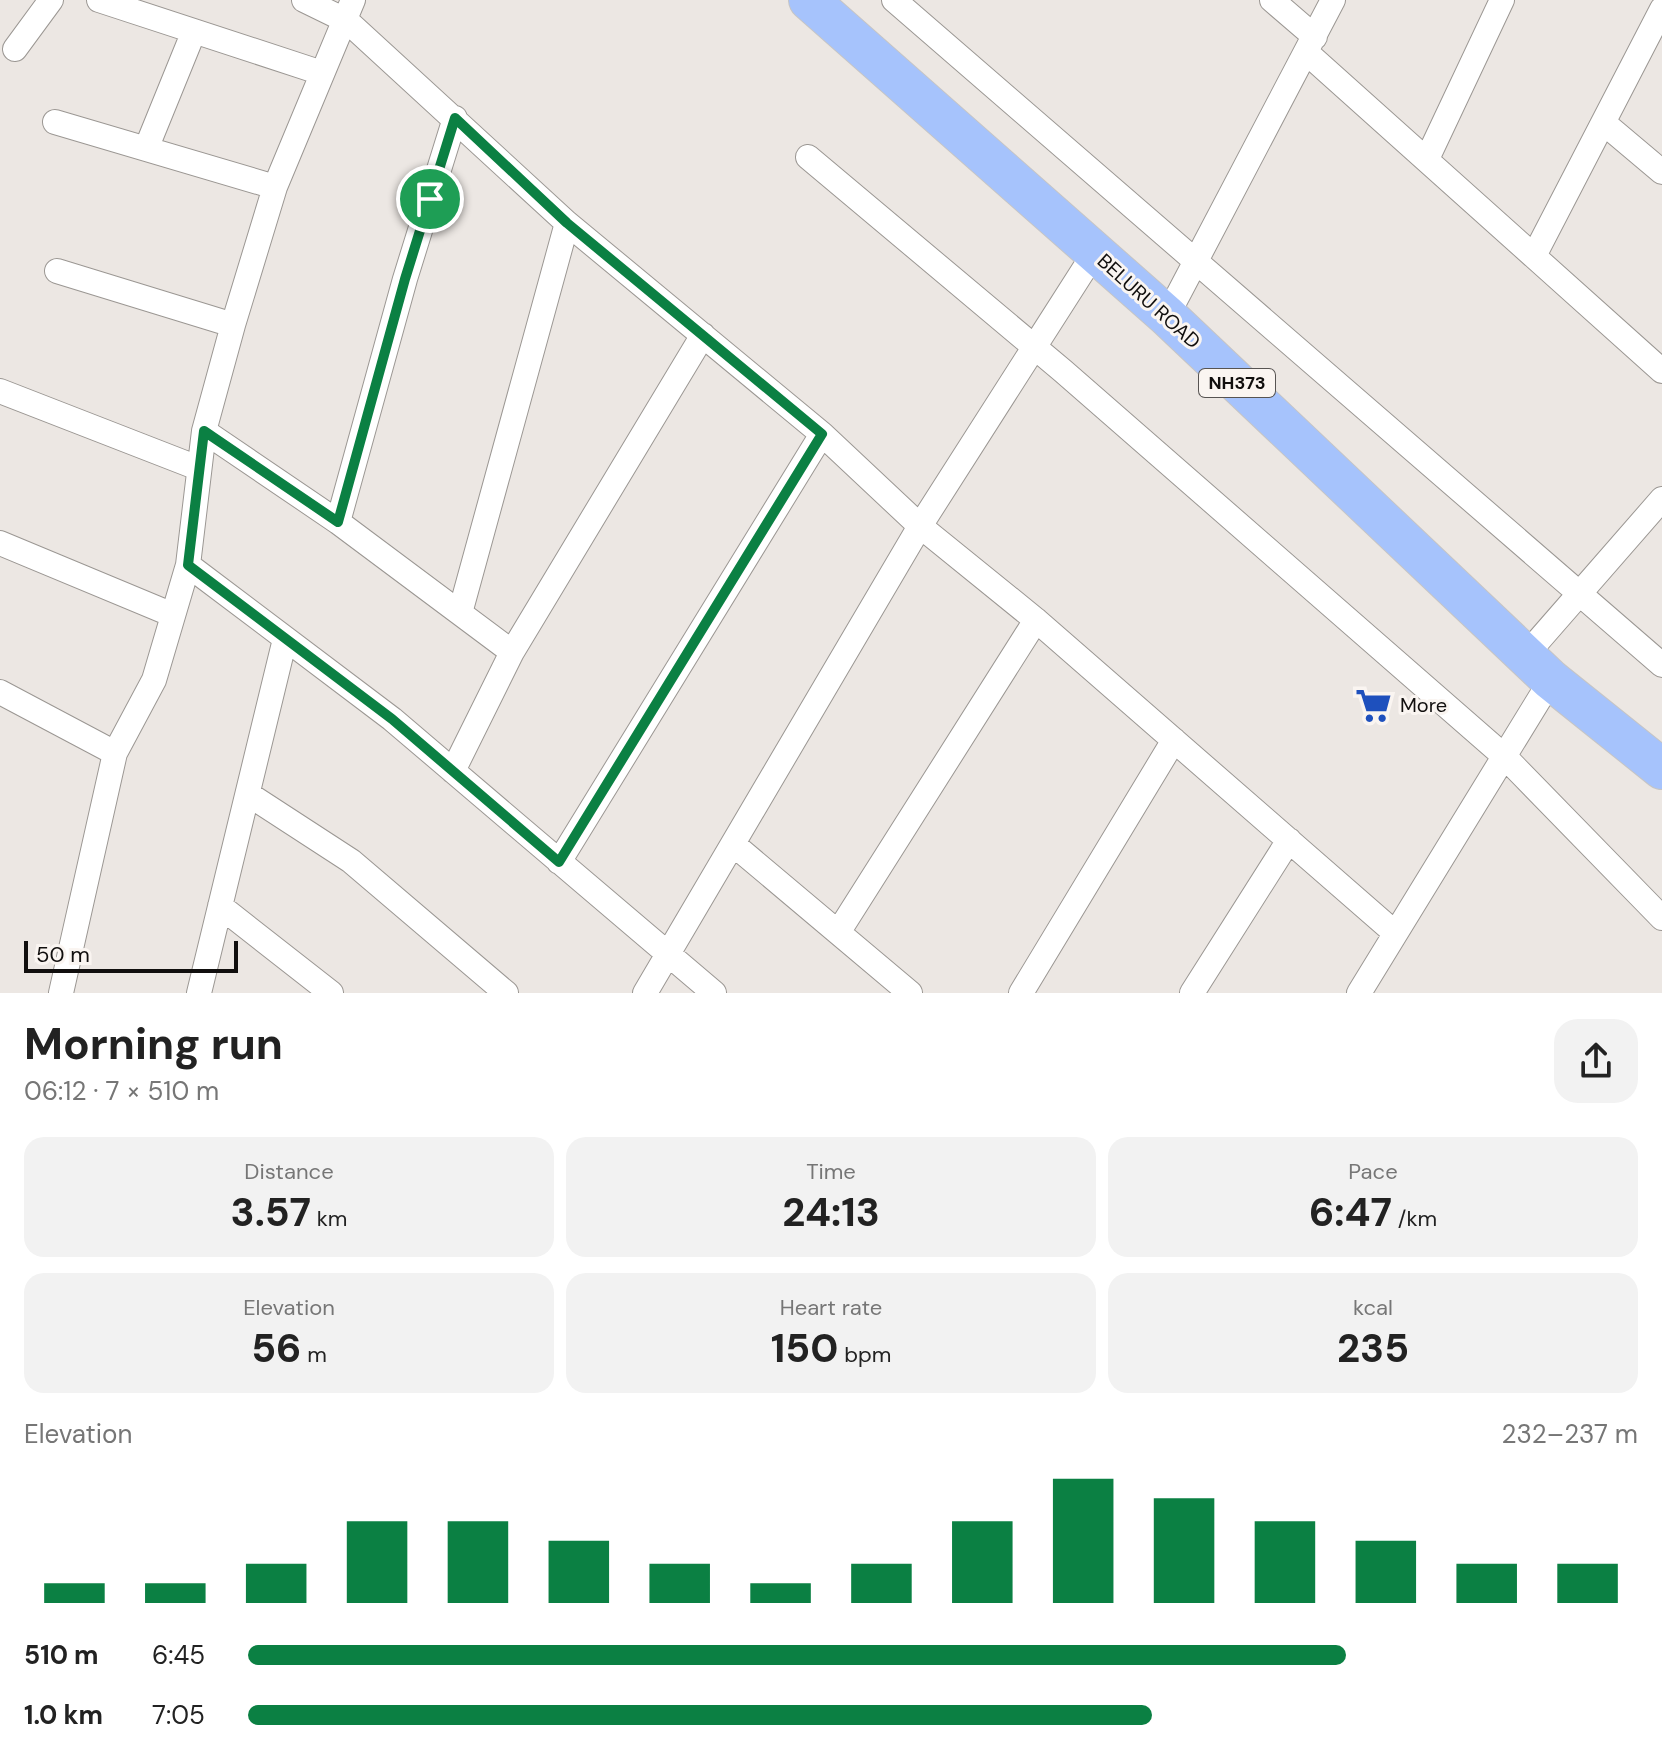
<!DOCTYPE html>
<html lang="en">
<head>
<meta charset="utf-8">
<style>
  body { margin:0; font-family:"DM Sans",sans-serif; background:#f2f2f2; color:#222; height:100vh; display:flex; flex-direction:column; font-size:30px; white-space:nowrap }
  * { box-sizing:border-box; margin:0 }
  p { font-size:26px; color:#767676 }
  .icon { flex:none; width:44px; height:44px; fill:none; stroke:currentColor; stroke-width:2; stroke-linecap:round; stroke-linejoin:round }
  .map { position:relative; height:993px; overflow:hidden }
  .panel { display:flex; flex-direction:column; background:#fff; flex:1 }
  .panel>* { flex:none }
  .scale { position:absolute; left:24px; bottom:20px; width:214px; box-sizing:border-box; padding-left:8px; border:4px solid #110f0e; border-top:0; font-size:22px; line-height:28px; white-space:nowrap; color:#110f0e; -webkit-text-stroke:6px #faf5f1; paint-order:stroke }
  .pin { position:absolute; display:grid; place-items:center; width:68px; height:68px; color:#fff; margin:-34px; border:4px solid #fff; border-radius:50%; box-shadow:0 2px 8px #0007 }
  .round { display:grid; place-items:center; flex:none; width:84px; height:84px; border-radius:24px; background:#f2f2f2 }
  .overview { display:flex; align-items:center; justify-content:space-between; height:136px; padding:0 24px }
  h1 { font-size:44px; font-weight:700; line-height:60px }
  .figures { display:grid; grid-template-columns:repeat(3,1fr); gap:12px; height:136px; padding:8px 24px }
  .figures div { display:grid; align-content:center; border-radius:20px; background:#f2f2f2; text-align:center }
  .figures b { font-size:40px; font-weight:700 }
  .figures small { font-size:22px; font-weight:400 }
  .figures p { font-size:22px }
  .chart { height:224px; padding:16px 24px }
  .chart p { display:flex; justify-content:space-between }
  .chart svg { width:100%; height:144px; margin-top:8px; stroke:#0b8043; stroke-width:6 }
  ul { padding:0 24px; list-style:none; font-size:26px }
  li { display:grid; grid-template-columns:128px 96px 1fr; align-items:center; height:60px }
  li i { height:20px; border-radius:10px; background:#0b8043 }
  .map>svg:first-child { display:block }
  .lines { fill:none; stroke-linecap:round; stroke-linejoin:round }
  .minor-casing { stroke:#9b9793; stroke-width:26 }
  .trunk-casing { stroke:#c6c5c5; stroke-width:42 }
  .minor { stroke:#fff; stroke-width:24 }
  .trunk { stroke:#a6c3fc; stroke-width:40 }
  .route-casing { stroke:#fff; stroke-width:16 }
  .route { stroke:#0b8043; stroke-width:10 }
  .labels { text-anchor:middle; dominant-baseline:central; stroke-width:6; stroke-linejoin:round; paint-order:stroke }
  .shield { fill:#faf5f1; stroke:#575452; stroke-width:2 }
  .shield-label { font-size:18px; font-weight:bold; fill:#110f0e }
  .street-label { font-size:20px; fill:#110f0e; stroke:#faf5f1 }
  .poi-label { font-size:20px; fill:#110f0e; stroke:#faf5f1; text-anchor:start }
</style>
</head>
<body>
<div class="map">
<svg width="1662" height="993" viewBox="0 0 1662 993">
  <rect width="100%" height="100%" fill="#ece7e3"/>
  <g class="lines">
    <defs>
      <path id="minor" d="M99,0L322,73
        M304,0L347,21L567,223L822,434L920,526L1036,620L1395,933
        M894,0L1662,665
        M1272,0L1315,37
        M15,49L51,0
        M1307,53L1662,371
        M55,122L275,187
        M1605,124L1662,172
        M146,149L194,31
        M808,157L1063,371L1504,756L1662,918
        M1427,159L1502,0
        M1535,254L1662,9
        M57,271L233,325
        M1167,316L1333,0
        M0,391L198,468
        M204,431L338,522L512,652L703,335
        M338,522L405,279L455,118
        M0,543L173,615
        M188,565L392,719L714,993
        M460,613L567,223
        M1525,656L1662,499
        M0,692L115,753
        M453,771L512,652
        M248,794L351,861L506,993
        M733,844L910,993
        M559,862L822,434
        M220,906L331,993
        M839,931L1036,620
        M61,993L115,753L154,680L188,565L204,431L233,325L275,187L353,0
        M199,993L285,639
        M645,993L920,526L1095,252
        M1021,993L1174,740
        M1192,993L1289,840
        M1359,993L1551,680"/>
      <path id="trunk" d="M809,0L1167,316L1551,680L1662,769"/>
    </defs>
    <use href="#minor" class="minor-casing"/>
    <use href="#trunk" class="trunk-casing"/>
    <use href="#minor" class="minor"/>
    <use href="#trunk" class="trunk"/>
  </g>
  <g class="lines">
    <defs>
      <path id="route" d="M455,118L567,223L822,434L559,862L392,719L188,565L204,431L338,522L405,279Z"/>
    </defs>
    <use href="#route" class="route-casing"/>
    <use href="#route" class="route"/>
  </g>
  <defs>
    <symbol id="supermarket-bare" viewBox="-9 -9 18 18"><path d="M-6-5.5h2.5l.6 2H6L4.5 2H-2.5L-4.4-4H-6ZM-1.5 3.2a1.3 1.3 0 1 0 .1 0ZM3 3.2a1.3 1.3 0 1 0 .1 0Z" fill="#1e50bd" stroke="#faf5f1" stroke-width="2.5" paint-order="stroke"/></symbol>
  </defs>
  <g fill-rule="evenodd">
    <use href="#supermarket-bare" x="1348" y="680" width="51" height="51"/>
  </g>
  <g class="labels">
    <rect class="shield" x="1199" y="369" width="76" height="28" rx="6"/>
    <g class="shield-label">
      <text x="1237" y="383">NH373</text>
    </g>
    <g class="street-label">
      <text transform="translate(1149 301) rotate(42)">BELURU ROAD</text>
    </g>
    <g class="poi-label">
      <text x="1400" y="705">More</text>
    </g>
  </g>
</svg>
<div class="scale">50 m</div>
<div class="pin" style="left:430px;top:199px;background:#1e9e55"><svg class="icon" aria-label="arrive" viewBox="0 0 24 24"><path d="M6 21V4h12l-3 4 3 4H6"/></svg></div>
</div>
<section class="panel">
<div class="overview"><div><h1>Morning run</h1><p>06:12 · 7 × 510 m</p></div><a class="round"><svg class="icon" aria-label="share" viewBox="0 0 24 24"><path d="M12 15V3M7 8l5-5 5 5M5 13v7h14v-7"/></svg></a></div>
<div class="figures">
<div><p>Distance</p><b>3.57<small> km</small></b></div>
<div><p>Time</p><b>24:13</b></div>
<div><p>Pace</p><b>6:47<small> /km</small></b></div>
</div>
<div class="figures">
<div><p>Elevation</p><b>56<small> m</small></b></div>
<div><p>Heart rate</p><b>150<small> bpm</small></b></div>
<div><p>kcal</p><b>235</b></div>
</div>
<div class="chart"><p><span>Elevation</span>232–237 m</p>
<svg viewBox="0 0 160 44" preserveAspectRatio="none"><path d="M5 44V38M15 44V38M25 44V32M35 44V19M45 44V19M55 44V25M65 44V32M75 44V38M85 44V32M95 44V19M105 44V6M115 44V12M125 44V19M135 44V25M145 44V32M155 44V32"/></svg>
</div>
<ul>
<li><b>510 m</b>6:45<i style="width:79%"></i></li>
<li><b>1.0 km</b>7:05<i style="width:65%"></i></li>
</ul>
</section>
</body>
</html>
